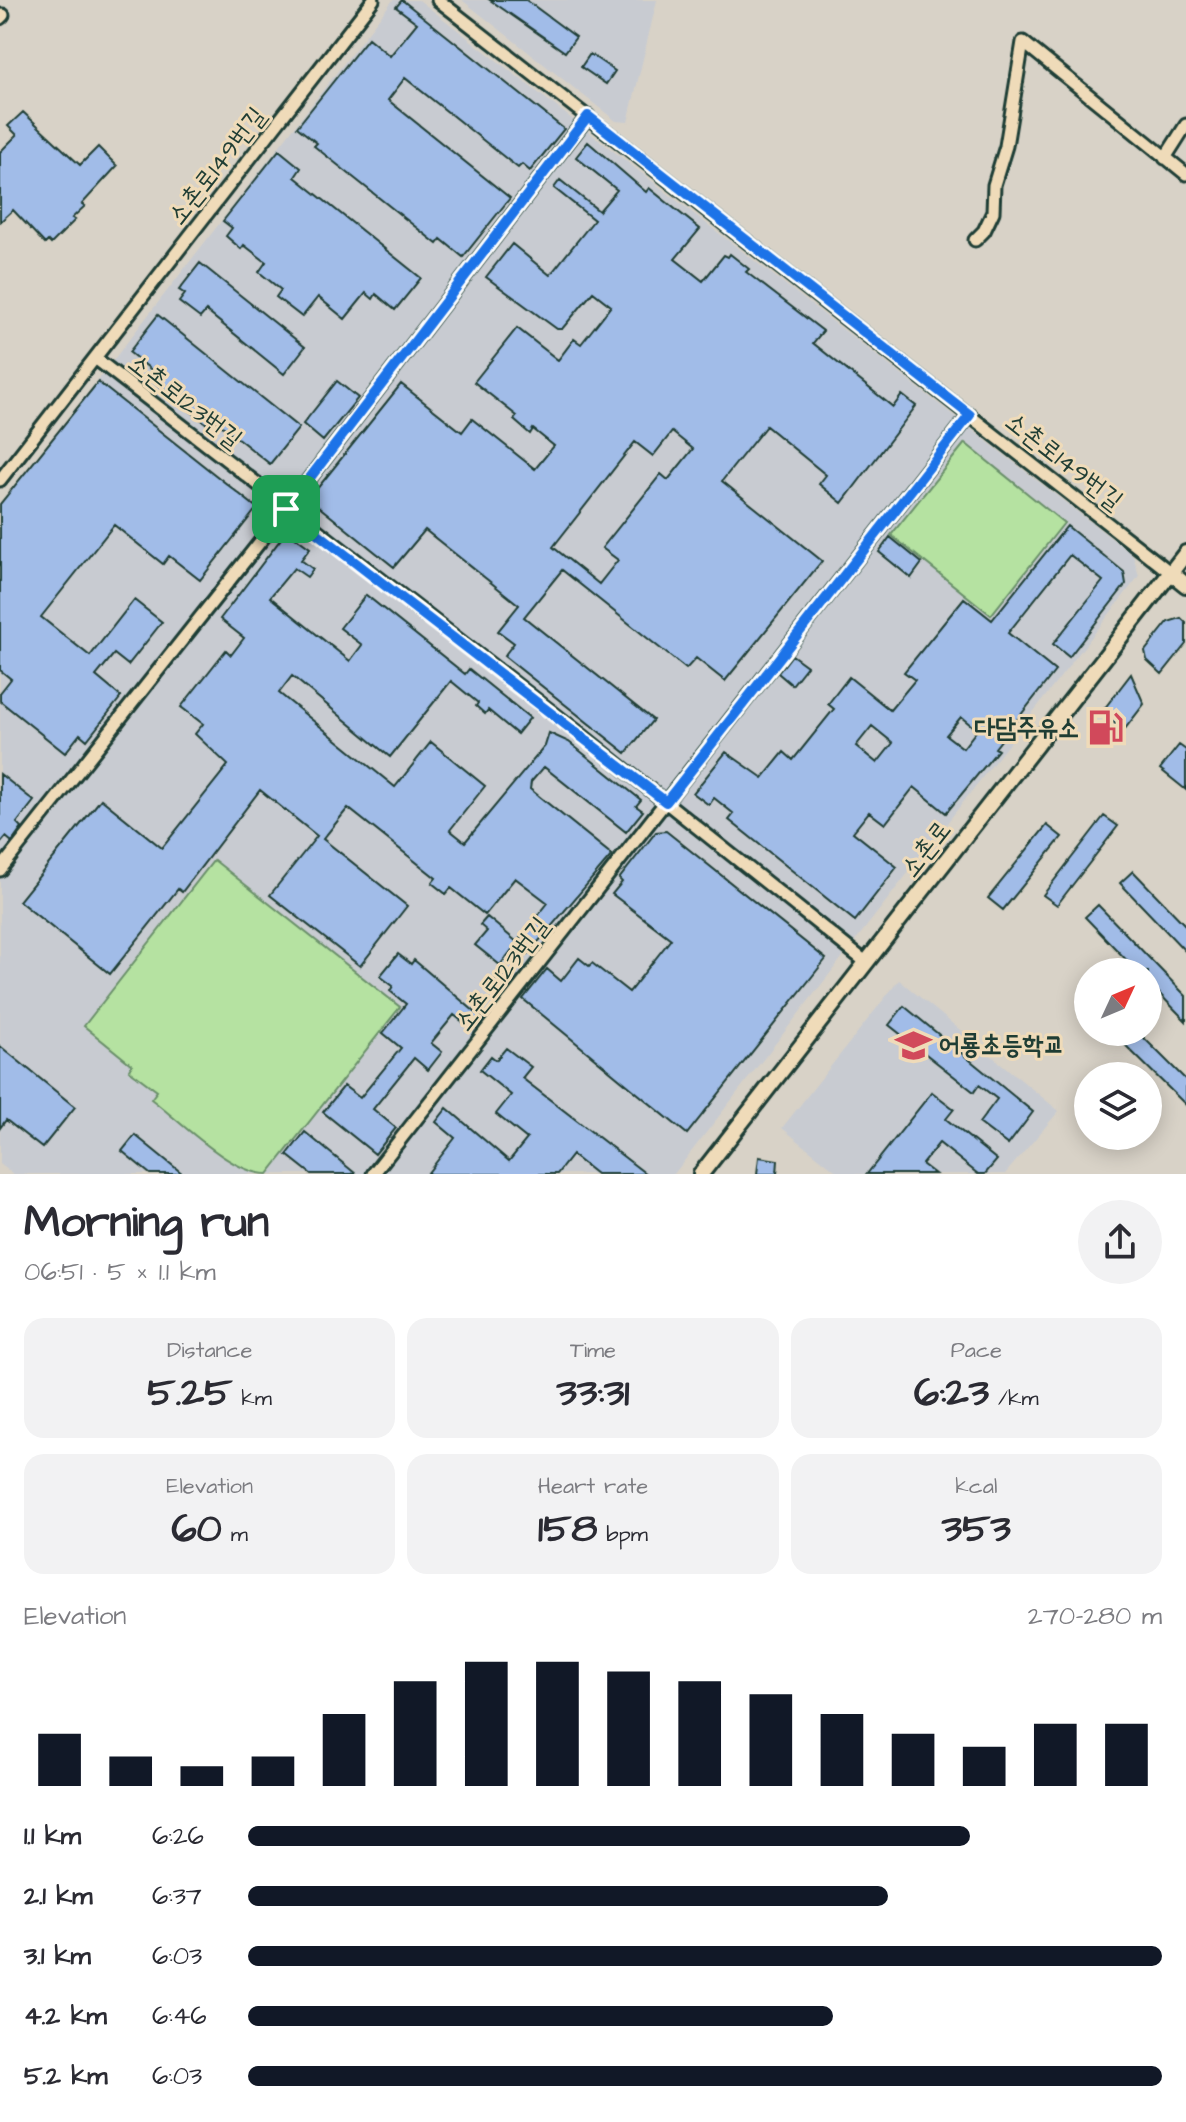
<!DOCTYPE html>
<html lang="en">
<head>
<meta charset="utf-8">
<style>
  body { margin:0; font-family:"Architects Daughter","Poor Story",sans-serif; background:#f2f2f3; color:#2b2b33; height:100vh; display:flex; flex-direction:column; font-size:30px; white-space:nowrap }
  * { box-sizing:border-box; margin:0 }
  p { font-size:26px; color:#7c7c81 }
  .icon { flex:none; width:44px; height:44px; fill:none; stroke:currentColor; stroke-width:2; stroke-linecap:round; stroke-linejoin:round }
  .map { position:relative; height:1174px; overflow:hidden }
  .panel { display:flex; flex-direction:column; background:#fff; flex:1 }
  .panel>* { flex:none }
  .needle { width:52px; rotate:46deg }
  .buttons { position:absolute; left:1074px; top:958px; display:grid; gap:16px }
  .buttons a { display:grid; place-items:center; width:88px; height:88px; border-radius:50%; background:#fff; box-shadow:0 4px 20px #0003; font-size:40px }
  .pin { position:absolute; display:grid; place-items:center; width:68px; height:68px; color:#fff; margin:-34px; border-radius:16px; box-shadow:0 4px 12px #0006 }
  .round { display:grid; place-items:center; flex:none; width:84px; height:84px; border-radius:42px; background:#f2f2f3 }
  .headline { display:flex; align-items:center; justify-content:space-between; height:136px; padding:0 24px }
  h1 { font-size:44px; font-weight:700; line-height:60px }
  .figures { display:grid; grid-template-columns:repeat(3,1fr); gap:12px; height:136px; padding:8px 24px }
  .figures div { display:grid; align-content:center; border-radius:20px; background:#f2f2f3; text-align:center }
  .figures b { font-size:40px; font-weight:700 }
  .figures small { font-size:22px; font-weight:400 }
  .figures p { font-size:22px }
  .chart { height:224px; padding:16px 24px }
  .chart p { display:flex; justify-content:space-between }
  .chart svg { width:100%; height:144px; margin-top:8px; stroke:#111827; stroke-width:6 }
  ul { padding:0 24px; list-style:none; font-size:26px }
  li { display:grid; grid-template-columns:128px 96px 1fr; align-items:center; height:60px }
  li i { height:20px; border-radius:10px; background:#111827 }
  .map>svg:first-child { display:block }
  .built { fill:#c8cbd1 }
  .green { fill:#b5e2a1; stroke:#6a906a; stroke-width:2 }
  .building { fill:#a1bce8; stroke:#1f3d34; stroke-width:2; fill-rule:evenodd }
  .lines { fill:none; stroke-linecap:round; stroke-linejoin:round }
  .minor-casing { stroke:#1f3d34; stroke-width:17 }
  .tertiary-casing { stroke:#1f3d34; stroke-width:20 }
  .minor { stroke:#efdbb9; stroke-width:11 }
  .tertiary { stroke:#efdbb9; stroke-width:14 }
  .route-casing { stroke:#fff; stroke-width:16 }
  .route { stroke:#1a73e8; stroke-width:10 }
  .labels { text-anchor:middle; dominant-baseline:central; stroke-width:6; stroke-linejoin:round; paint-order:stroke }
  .street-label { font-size:26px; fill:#1f3d34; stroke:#efdbb9 }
  .poi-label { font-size:26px; font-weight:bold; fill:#1f3d34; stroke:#efdbb9; text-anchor:end }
</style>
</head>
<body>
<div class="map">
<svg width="1186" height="1174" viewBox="0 0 1186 1174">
  <rect width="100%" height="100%" fill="#d8d2c7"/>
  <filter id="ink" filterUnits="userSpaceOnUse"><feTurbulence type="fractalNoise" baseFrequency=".0125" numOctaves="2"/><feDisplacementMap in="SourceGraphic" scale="16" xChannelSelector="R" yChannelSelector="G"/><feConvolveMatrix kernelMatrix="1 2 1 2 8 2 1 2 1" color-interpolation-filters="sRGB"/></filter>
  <g filter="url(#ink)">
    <path class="built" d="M393,0H419L1133,555L1139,576L674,1174H13L0,1164V506Z
      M462,0H657L628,122L616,121Z
      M899,980L1059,1111L1005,1174H840L782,1128Z"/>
    <path class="green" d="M965,443L1064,523L991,615L891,535Z
      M214,860L400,1007L268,1174C231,1174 181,1122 151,1099L157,1091L129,1070L132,1065L84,1026Z"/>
    <path class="building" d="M402,0L564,129L530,171L522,164L518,168L405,78L388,100L510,198L463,257L441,239L437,244L314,146L317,143L297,127L368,38L390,56L417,23L396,7Z
      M490,0H526L576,37L565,52Z
      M590,54L615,71L606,84L581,67Z
      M23,112L80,165L98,147L117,166L82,204L85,206L72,218L75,220L51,244L48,241L45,244L13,210L0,222V152L17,135L8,126Z
      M588,142L646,192L649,188L700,229L675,259L703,281L724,255L728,257L730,254L749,269L746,272L823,331L813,343L893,407L902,395L916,406L842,503L819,484L826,475L766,426L722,481L822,561L725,681L696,658L686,669L562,570L524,617L653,720L626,753L504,656L514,643L498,631L519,605L425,530L394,567L313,502L312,495L401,384L462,432L472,419L535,469L554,446L533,429L530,434L514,420L517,416L474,382L517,328L558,360L574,339L581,344L611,306L593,292L562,329H557L486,277L512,244L550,275L594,220L554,188L560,180L599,211L617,190L576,157ZM672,432L693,449L668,480L661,474L602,548L618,560L599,584L553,547L635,442L653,456Z
      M279,150L301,168L295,177L421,278L395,310L376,294L373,299L366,293L345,319L318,297L302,317L276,297L281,290L259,272L266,262L244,245L241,249L226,236L232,228L223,221Z
      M200,263L305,347L284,374L206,311L200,318L179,302L185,294L179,290Z
      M158,315L299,428L270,464L212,418L207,424L155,382L159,376L129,352Z
      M337,381L358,398L323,441L303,424Z
      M98,382L257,508L200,580L169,556L163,564L114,525L41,617L90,656L134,600L162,622L128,665L114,654L96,676L121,697L87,740L80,734L65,753L0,701V693L11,679L0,670V504Z
      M1067,526L1124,572L1126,584L1069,657L1053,644L1103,581L1070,555L1008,633L1055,671L995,748L998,750L946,813L914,787L885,824L869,812L853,832L897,867L855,921L729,820L734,814L714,798L709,805L693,793L726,752L763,778L784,752L793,760L834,709L828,704L849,677L890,710L915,680L904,672L964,598L992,620ZM961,717L977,730L963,748L946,735ZM872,726L893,743L877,763L856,746Z
      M287,531L310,548L301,560L313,569L307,577L294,568L270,597L350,661L362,645L340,628L366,595L465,674L469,669L530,718L517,734L488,710L485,714L476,706L478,703L451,681L390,757L292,676L279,693L395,787L431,742L485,786L450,830L465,842L545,746L549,733L569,742L641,800L636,806L643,811L626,832L544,767L531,782L530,789L612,855L528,954L516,945L500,965L475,945L487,931L480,925L487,917L517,942L548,903L515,878L485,915L451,888L446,894L432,883L436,878L348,808L323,839L407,906L360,966L270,895L317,836L260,790L182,892L178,889L110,974L19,901L101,799L162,848L228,765L195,734L203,724L181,707L226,650L231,655L244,638L220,619Z
      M890,537L922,563L911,578L879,552Z
      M1181,618L1186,623V644L1162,674L1147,660L1145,651L1168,622Z
      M792,655L807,666L792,685L778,673Z
      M1131,674L1144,704L1124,730L1101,713Z
      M1179,745L1186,750V790L1160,769Z
      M0,774L34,801L17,823L22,828L12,842L6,837L0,844Z
      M1104,816L1118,826L1057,905L1043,895Z
      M1047,825L1062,837L1003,910L988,898Z
      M666,831L826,959L687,1134L523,999L547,969L561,981L579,958L589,966L592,963L629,992L671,939L612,894L622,882L619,879L656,832Z
      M1133,871L1186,926V952L1120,883Z
      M1098,905L1186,996V1021L1148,982V972H1138L1085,917Z
      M398,954L411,964L414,960L482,1018L473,1030L454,1015L431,1043L442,1052L428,1070L414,1058L373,1109L396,1128L375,1154L323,1112L344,1086L360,1098L401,1048L383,1033L406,1004L390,991L393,986L380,976Z
      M501,973L510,980L496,998L487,991Z
      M904,1006L1033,1112L1008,1145L979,1123L997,1099L979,1085L974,1092L889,1025Z
      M1112,1032H1138L1186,1080V1105Z
      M0,1046L75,1107L42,1148L6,1120L0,1128Z
      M506,1048L531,1067L522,1078L646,1174H596L572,1155L557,1174H427L455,1138L436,1122L447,1108L509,1161L527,1139L496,1114L511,1095L480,1070L491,1056L496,1060Z
      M932,1092L954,1109L946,1119L997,1160L985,1174H978L939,1143L922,1164L935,1174H867Z
      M305,1132L356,1174H311L287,1155Z
      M135,1135L183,1174H150L122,1151Z
      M759,1157L778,1160L777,1174H757Z"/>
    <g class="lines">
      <defs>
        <path id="minor" d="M438,0L1171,573
          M0,18L3,15
          M1165,158L1186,125
          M975,240L984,231L993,212L994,185L1006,146L1023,42L1186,174
          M95,358L583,736L867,963
          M0,480L373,0
          M0,870L286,509L588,116
          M373,1174L970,415"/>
        <path id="tertiary" d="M1171,573L1186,585
          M701,1174L1186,553"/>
      </defs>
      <use href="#minor" class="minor-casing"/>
      <use href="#tertiary" class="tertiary-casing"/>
      <use href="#minor" class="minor"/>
      <use href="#tertiary" class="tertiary"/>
    </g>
  </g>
  <g class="lines" filter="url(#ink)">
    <defs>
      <path id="route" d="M588,116L970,415L666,802L286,509Z"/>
    </defs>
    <use href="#route" class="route-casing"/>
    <use href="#route" class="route"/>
  </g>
  <defs>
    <symbol id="fuel-bare" viewBox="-9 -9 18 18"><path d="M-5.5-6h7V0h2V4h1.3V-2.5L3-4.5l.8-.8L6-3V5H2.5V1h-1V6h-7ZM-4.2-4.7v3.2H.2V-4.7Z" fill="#d1495b" stroke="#efdbb9" stroke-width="2.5" paint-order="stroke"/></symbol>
    <symbol id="school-bare" viewBox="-9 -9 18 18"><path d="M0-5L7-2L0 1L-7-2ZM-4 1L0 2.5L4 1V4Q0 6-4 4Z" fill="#d1495b" stroke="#efdbb9" stroke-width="2.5" paint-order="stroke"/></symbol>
  </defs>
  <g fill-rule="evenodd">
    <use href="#fuel-bare" x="1080" y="702" width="51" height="51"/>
    <use href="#school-bare" x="888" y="1020" width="51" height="51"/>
  </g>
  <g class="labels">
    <g class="street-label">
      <text transform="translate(217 166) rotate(-52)">소촌로149번길</text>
      <text transform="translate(185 401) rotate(38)">소촌로123번길</text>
      <text transform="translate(1064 461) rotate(38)">소촌로149번길</text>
      <text transform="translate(926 849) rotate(-52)">소촌로</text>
      <text transform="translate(502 974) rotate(-52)">소촌로123번길</text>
    </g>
    <g class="poi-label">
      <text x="1079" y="728">다담주유소</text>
      <text x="939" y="1045" text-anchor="start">어룡초등학교</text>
    </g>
  </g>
</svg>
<div class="buttons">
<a><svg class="needle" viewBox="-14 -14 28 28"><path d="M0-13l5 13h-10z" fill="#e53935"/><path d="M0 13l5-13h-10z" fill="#7c7c81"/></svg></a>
<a><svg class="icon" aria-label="layers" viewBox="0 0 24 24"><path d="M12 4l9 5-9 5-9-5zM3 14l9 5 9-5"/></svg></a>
</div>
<div class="pin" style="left:286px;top:509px;background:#1e9e55"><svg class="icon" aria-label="arrive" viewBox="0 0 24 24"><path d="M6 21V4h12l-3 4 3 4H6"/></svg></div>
</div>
<section class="panel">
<div class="headline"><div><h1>Morning run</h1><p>06:51 · 5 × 1.1 km</p></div><a class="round"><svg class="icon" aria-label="share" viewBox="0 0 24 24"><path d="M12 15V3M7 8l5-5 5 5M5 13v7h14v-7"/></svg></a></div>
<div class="figures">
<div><p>Distance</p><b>5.25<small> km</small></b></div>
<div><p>Time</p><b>33:31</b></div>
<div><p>Pace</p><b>6:23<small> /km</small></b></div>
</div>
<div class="figures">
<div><p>Elevation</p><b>60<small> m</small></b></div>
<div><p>Heart rate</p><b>158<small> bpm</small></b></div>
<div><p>kcal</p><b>353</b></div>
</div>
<div class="chart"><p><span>Elevation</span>270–280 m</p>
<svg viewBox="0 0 160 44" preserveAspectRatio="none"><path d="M5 44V28M15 44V35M25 44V38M35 44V35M45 44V22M55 44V12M65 44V6M75 44V6M85 44V9M95 44V12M105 44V16M115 44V22M125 44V28M135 44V32M145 44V25M155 44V25"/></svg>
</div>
<ul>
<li><b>1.1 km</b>6:26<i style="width:79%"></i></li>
<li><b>2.1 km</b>6:37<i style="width:70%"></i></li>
<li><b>3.1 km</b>6:03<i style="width:100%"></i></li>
<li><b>4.2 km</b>6:46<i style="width:64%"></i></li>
<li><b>5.2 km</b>6:03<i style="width:100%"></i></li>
</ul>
</section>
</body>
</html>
